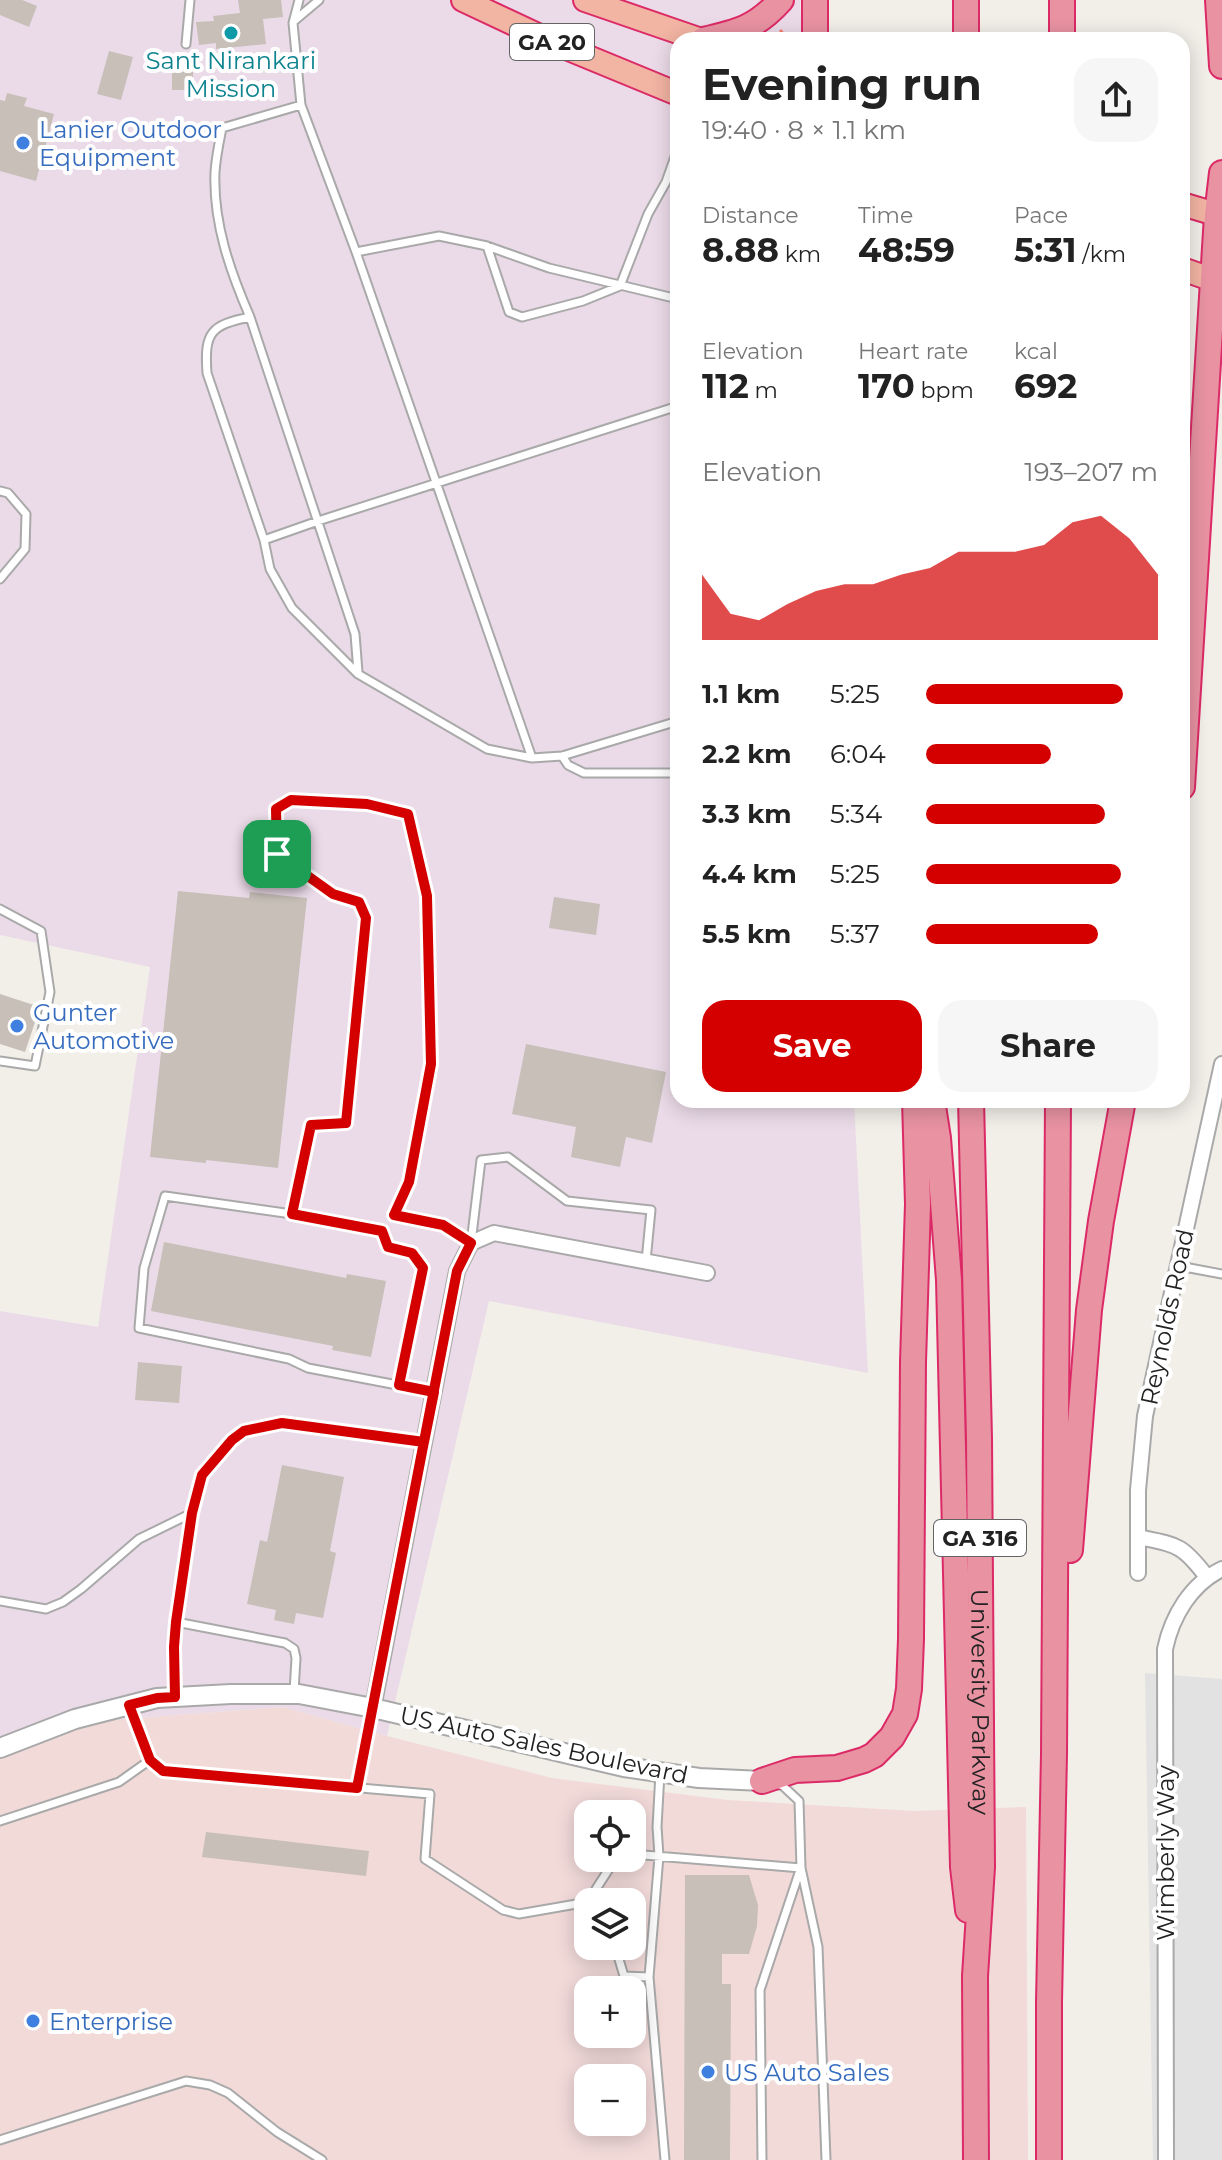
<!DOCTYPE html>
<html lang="en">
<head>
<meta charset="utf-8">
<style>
  body { margin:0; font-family:Montserrat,sans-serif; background:#f6f6f6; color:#222; height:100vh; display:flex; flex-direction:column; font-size:30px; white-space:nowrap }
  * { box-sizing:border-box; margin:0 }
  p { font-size:26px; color:#767676 }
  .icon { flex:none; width:44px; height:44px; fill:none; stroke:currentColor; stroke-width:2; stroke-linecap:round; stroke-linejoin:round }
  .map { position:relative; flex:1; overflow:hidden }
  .drawer { position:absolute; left:670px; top:32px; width:520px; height:1076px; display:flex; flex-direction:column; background:#fff; border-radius:24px; box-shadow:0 4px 20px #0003 }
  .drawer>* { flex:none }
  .fabs { position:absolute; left:574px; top:1800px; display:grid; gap:16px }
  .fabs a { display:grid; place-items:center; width:72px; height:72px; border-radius:16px; background:#fff; box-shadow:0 4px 20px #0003; font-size:40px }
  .pin { position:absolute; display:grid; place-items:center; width:68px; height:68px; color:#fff; margin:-34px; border-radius:16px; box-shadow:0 4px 12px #0006 }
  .round { display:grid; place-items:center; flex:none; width:84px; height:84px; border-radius:24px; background:#f6f6f6 }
  .overview { display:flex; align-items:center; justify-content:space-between; height:136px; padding:0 32px }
  h1 { font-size:44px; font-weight:700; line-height:60px }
  .stats { display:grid; grid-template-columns:repeat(3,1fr); gap:12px; height:136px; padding:8px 32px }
  .stats div { display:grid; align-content:center }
  .stats b { font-size:34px; font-weight:700 }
  .stats small { font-size:22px; font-weight:400 }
  .stats p { font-size:22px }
  .chart { height:224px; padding:16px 32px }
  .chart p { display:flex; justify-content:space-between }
  .chart svg { width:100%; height:144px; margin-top:8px; fill:#d40000; opacity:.7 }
  .cta { display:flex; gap:16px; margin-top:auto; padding:16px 32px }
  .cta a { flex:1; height:92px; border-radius:24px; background:#d40000; color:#fff; font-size:32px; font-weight:700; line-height:92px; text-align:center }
  .cta a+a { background:#f6f6f6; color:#222 }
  ul { padding:0 32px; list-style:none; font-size:26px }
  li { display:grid; grid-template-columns:128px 96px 1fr; align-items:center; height:60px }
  li i { height:20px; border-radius:10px; background:#d40000 }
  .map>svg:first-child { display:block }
  .commercial { fill:#f2dad9; fill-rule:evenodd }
  .industrial { fill:#ebdbe8 }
  .parking { fill:#e2e2e2 }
  .building { fill:#c7bfb8 }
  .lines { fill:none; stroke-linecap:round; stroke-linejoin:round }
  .service-casing { stroke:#a9a9a9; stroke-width:11 }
  .minor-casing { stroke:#a9a9a9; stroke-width:18 }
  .tertiary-casing { stroke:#a9a9a9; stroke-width:22 }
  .trunk-casing { stroke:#dc2a67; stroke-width:26 }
  .motorway-casing { stroke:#dc2a67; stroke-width:28 }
  .path { stroke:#fa8072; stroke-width:3; stroke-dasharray:4 4; stroke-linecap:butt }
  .service { stroke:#fff; stroke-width:7 }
  .minor { stroke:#fff; stroke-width:14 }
  .tertiary { stroke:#fff; stroke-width:18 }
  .trunk { stroke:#f2b4a3; stroke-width:22 }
  .motorway { stroke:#e892a2; stroke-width:24 }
  .route-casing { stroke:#fff; stroke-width:16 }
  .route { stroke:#d40000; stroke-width:10 }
  .culture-dot { fill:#0f9aa8; stroke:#fff; stroke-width:3 }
  .shop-dot { fill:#3f7fe0; stroke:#fff; stroke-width:3 }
  .labels { text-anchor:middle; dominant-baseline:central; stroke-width:8; stroke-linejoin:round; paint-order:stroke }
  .shield { fill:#fff; stroke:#646464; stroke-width:2 }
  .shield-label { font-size:22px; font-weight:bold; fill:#222 }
  .culture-label { font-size:24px; fill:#0d838f; stroke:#fff }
  .shop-label { font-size:24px; fill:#366cbe; stroke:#fff; text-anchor:start }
  .street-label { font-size:24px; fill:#222; stroke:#fff }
</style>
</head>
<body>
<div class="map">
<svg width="1222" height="2160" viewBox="0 0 1222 2160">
  <rect width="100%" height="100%" fill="#f2efe9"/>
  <path class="commercial" d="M283,1707L387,1736L552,1778L728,1800L914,1811L1026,1807L1028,2160H0V1751L109,1720ZM588,1814H632V1858H588ZM588,1902H632V1946H588ZM588,1990H632V2034H588ZM588,2078H632V2122H588Z"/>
  <path class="industrial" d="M0,0H800L802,40H678V1100H854L868,1373L489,1301L387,1736L283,1707L109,1720L0,1751V1311L98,1327L150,967L0,935Z"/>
  <path class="parking" d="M1145,1673L1222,1679V2160H1153Z"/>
  <path class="building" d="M0,0H22L37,6L29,27L0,15Z
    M238,0H281L283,17L263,19L266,44L216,49V43L199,45L196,22L214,21L213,16L240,13Z
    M109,51L133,57L121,100L97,94Z
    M172,72H193V90H172Z
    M7,93L27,98L24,106L54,114L36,181L0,171V100L5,101Z
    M178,891L249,898L250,892L307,898L278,1168L206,1160V1163L150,1157Z
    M554,897L600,904L596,935L549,928Z
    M0,994L40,1007L25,1052L0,1044Z
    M526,1044L666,1072L652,1143L626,1137L620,1167L571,1157L576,1127L512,1114Z
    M164,1242L346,1278L347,1274L386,1281L371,1357L332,1350L333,1346L151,1311Z
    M138,1362L182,1366L179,1403L135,1400Z
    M282,1465L344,1477L330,1551L336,1553L323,1618L296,1613L294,1624L274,1620L276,1610L247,1604L260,1540L267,1542Z
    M206,1832L369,1851L366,1876L202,1857Z
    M685,1875H749L758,1905L757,1926L749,1954H722V1984H731L730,2160H684Z"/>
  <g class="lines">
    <defs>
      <path id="service" d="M299,0L293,23L301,105L356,252L532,758L562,756L678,721
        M294,21L319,0
        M186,44L190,0
        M301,105L222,128C219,143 216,157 215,172C213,223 230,271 250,317L355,634L358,672
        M487,246L509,312L522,317L583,301L620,286L648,214L666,182L678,148
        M356,252L439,236L487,246L549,268L678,299
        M250,317C211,325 204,332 207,373L264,540
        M0,491L8,493L26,514L25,549L0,579
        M562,756L568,765L584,773H678
        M532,758L487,749L358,674L292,608L270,569L264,540L318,521L678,406
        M0,909L41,931L50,992L35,1066L0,1061
        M292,1214L311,1125L346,1123L366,918L359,902L333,894L277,854L276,809L291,800L367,804L408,814L427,896L431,1064L409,1182L394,1215L443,1225L471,1243L481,1160L508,1157L567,1201L651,1210L646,1261
        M382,1231L292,1214L165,1196L144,1268L139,1328L289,1359L308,1368L434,1392
        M382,1231L388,1247L412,1253L423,1268L399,1385
        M1179,1266L1222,1274
        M0,1601L46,1609L63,1602L81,1589L139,1539L192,1513L202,1475L232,1440L244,1431L282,1423L424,1442
        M176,1622L285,1643L294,1649L296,1658L294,1692
        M175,1697L174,1647L176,1622L192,1513
        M130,1708L150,1760L163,1771L430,1794L425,1859L503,1910L519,1914L588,1902
        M776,1784L783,1786L799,1801L801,1868L818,1947L826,2160
        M357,1788L372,1711
        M0,1821L119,1782L150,1760
        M632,1854L801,1868
        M600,1902L596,1889L616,1858
        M615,1946L624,1976L649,1977L665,2160
        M649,1977L659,1856L657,1827L660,1773
        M0,2140L186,2081L210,2085L228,2093L277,2132L322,2160
        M762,2160L760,1990L800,1870"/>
      <path id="minor" d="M1138,1537C1177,1545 1182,1544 1207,1577
        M1138,1573V1490L1145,1416L1222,1064
        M373,1708L457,1271L471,1243L494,1233L707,1273
        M1166,2160L1165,1649C1172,1616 1191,1584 1222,1569"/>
      <path id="tertiary" d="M0,1748L75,1719L157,1698L231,1694H299L373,1708L624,1767L699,1778L762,1781"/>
      <path id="trunk" d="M463,0L559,45L678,94
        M585,0L701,40
        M1182,204L1222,216
        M1182,269L1222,283"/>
      <g id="motorway">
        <path d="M966,0V40"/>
        <path d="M1062,0V40"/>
        <path d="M1218,0L1222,66"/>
        <path d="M703,40C738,32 756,28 781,0"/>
        <path d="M815,40V0"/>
        <path d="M1182,787L1217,215L1222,173"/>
        <path d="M932,1100L938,1138L949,1280L963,1867L968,1910"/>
        <path id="s1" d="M971,1100L979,1438L982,1867L975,1976L976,2160"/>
        <path d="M1070,1550L1089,1310L1101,1221L1123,1100"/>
        <path d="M762,1781L795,1770L837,1768L864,1760L874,1755L892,1737L905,1714L909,1689L911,1639L913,1362L918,1204L915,1100"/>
        <path d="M1049,2160V2002L1054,1754L1058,1100"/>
      </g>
    </defs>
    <use href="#service" class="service-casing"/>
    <use href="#minor" class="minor-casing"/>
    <use href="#tertiary" class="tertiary-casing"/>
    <use href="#trunk" class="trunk-casing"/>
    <use href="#motorway" class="motorway-casing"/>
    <path class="path" d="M780,30L789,40"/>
    <use href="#service" class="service"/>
    <use href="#minor" class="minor"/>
    <use href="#tertiary" class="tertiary"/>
    <use href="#trunk" class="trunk"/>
    <use href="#motorway" class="motorway"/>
  </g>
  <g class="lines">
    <defs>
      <path id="route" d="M277,854L333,894L359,902L366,918L346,1123L311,1125L292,1214L382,1231L388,1247L412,1253L423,1268L399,1385L434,1392L424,1442L282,1423L244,1431L232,1440L202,1475L192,1513L176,1622L174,1647L175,1697L157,1698L129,1705L150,1760L163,1771L357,1788L457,1271L471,1243L443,1225L394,1215L409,1182L431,1064L427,896L408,814L367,804L291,800L276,809L277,854"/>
    </defs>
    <use href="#route" class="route-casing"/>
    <use href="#route" class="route"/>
  </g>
  <circle class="culture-dot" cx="231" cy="33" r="8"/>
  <g class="shop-dot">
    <circle cx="23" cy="143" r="8"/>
    <circle cx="17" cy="1026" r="8"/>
    <circle cx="33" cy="2021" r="8"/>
    <circle cx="708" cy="2072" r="8"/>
  </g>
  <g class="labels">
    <g class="shield">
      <rect x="510" y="24" width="84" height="36" rx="6"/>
      <rect x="934" y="1520" width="92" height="36" rx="6"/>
    </g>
    <g class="shield-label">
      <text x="552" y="42">GA 20</text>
      <text x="980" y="1538">GA 316</text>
    </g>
    <g class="culture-label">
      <text x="231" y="60">Sant Nirankari<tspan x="231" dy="28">Mission</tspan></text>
    </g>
    <g class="shop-label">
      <text x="39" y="129">Lanier Outdoor<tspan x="39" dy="28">Equipment</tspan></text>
      <text x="33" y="1012">Gunter<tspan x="33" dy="28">Automotive</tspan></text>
      <text x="49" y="2021">Enterprise</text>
      <text x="724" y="2072">US Auto Sales</text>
    </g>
    <g class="street-label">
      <text transform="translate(1167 1317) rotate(-78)">Reynolds Road</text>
      <text stroke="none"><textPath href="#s1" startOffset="602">University Parkway</textPath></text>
      <text transform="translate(544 1745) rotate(12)">US Auto Sales Boulevard</text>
      <text transform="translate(1165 1853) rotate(-90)">Wimberly Way</text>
    </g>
  </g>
</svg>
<div class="fabs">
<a><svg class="icon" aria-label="locate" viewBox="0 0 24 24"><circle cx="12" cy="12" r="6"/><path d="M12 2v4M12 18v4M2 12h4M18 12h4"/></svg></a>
<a><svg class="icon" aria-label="layers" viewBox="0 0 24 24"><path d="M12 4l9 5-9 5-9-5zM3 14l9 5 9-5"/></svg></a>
<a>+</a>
<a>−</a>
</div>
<div class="pin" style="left:277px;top:854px;background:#1e9e55"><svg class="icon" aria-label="arrive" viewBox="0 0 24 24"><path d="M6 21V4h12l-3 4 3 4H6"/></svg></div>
<section class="drawer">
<div class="overview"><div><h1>Evening run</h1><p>19:40 · 8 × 1.1 km</p></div><a class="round"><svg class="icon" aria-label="share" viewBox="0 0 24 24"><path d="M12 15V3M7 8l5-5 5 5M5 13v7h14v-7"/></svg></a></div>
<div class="stats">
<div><p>Distance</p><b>8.88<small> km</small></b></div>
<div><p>Time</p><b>48:59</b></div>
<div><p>Pace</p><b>5:31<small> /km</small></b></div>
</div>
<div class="stats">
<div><p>Elevation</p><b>112<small> m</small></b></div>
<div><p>Heart rate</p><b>170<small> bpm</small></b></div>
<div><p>kcal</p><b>692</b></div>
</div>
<div class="chart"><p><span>Elevation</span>193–207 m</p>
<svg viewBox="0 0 160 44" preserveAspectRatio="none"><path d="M0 44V24L10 36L20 38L30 33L40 29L50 27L60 27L70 24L80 22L90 17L100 17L110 17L120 15L130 8L140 6L150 13L160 24V44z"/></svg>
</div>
<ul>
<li><b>1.1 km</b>5:25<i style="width:85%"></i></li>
<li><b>2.2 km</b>6:04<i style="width:54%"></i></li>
<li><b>3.3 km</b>5:34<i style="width:77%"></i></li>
<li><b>4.4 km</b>5:25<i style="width:84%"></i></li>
<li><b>5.5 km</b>5:37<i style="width:74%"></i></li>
</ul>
<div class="cta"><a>Save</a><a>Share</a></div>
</section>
</div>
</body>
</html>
